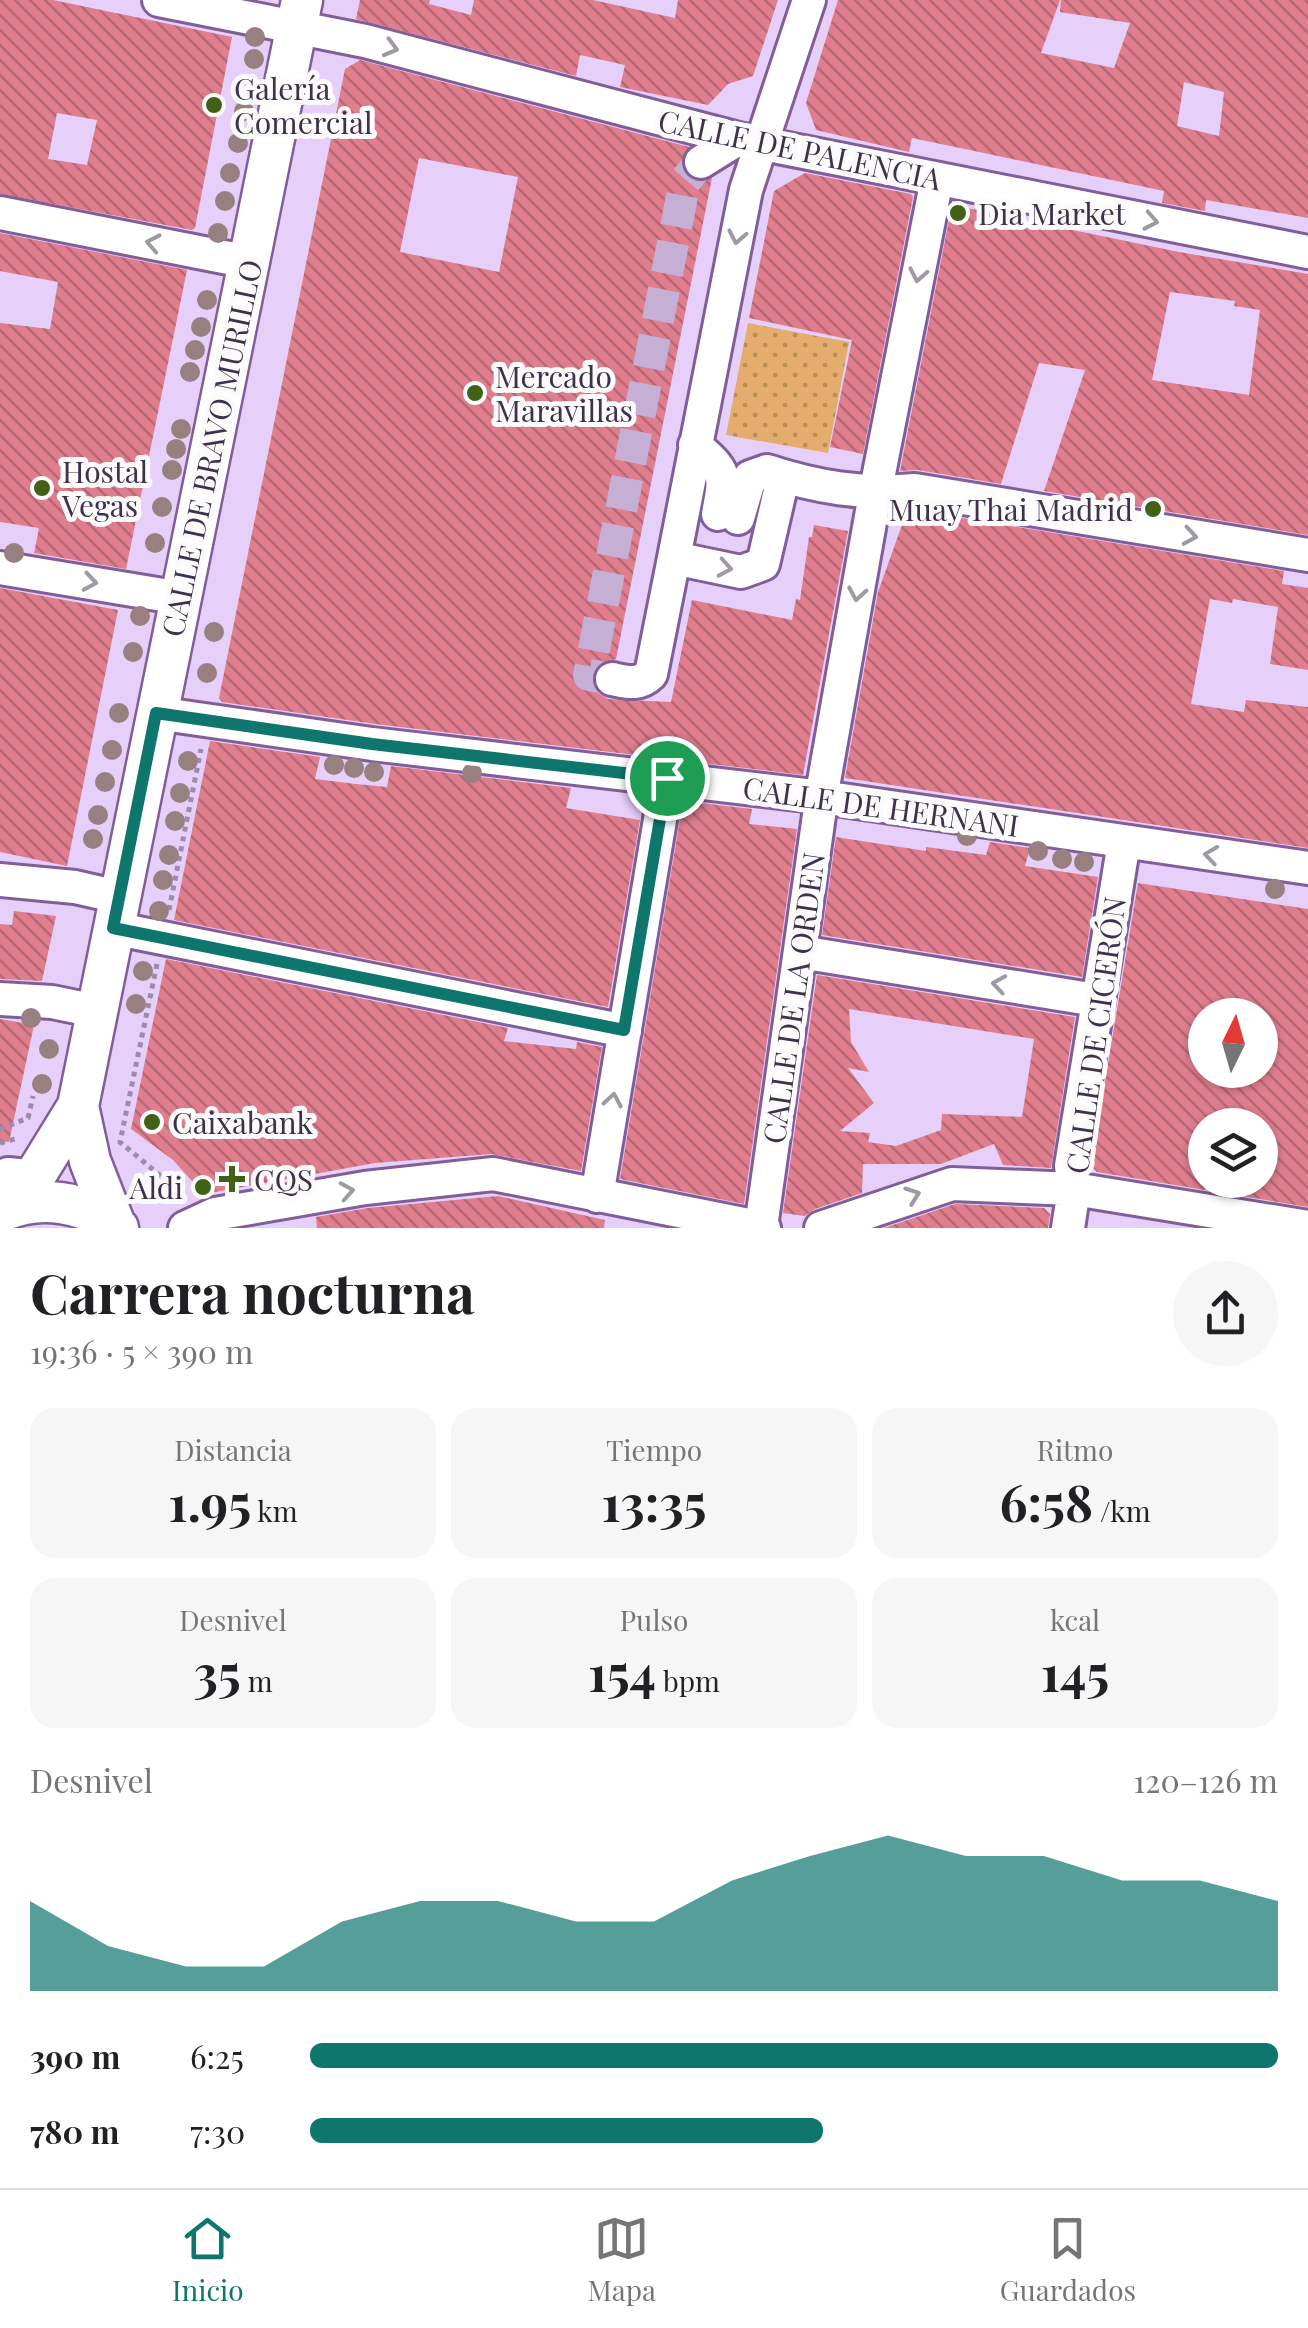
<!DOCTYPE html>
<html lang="es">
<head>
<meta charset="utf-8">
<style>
  body { margin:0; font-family:"Playfair Display",serif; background:#f6f6f6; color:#202124; height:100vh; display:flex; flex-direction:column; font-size:38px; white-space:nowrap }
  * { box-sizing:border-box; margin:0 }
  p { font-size:32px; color:#757577 }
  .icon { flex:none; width:55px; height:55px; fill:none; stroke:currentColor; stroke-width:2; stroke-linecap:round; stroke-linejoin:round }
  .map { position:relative; height:1228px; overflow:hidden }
  .sheet { display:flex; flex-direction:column; background:#fff; flex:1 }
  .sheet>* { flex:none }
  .needle { width:65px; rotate:5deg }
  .buttons { position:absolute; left:1188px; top:998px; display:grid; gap:20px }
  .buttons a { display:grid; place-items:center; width:90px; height:90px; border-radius:50%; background:#fff; box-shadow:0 2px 8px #0004; font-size:50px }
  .pin { position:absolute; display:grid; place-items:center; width:85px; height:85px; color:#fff; margin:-42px; border:5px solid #fff; border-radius:50%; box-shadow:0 2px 10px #0007 }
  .round { display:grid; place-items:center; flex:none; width:105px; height:105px; border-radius:52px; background:#f6f6f6 }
  .head { display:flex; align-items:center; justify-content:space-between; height:170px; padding:0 30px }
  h1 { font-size:55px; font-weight:700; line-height:75px }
  .figures { display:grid; grid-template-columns:repeat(3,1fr); gap:15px; height:170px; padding:10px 30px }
  .figures div { display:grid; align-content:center; border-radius:25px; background:#f6f6f6; text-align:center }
  .figures b { font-size:50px; font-weight:700 }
  .figures small { font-size:28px; font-weight:400 }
  .figures p { font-size:28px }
  .chart { height:280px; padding:20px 30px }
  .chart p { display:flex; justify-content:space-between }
  .chart svg { width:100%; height:180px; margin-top:10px; fill:#0f766e; opacity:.7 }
  ul { padding:0 30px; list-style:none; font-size:32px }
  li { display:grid; grid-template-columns:160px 120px 1fr; align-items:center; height:75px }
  li i { height:25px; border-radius:12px; background:#0f766e }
  .tab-bar { display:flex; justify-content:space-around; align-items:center; height:140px; border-top:2px solid #e0e0e0; background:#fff; font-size:28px; color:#757577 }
  .tab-bar a { display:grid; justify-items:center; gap:5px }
  .tab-bar .current { color:#0f766e }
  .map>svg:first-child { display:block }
  .park { fill:url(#park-dots) }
  .building { fill:url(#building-back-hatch); fill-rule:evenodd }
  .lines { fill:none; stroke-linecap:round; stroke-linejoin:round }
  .minor-tunnel { stroke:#c5afd5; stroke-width:32; stroke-dasharray:32 16; stroke-linecap:butt }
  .minor-casing { stroke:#815e9a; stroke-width:38 }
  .major-casing { stroke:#815e9a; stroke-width:45 }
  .path { stroke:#9e8aad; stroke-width:5; stroke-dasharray:5 5; stroke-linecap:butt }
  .minor { stroke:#fff; stroke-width:32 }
  .major { stroke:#fff; stroke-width:40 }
  .tree { fill:#988080 }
  .oneway { stroke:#9f98a5 }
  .route-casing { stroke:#fff; stroke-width:20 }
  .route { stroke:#0f766e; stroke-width:12 }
  .poi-dot { fill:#416116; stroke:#fbfbfb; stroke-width:4 }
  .labels { text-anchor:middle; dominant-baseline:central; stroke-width:10; stroke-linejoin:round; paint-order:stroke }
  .poi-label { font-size:30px; fill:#3f304b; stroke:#fbfbfb; text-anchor:start }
  .street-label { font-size:30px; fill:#3f304b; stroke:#fbfbfb }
</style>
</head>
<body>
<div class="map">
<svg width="1308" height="1228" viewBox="0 0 1308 1228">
  <defs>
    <pattern id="park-dots" width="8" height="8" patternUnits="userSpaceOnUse" patternTransform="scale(2.5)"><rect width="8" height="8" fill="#e4ad6b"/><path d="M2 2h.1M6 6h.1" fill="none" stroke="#ba8d5a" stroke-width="1.8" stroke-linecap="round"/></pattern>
    <pattern id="building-back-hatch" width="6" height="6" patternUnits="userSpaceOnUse" patternTransform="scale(2.5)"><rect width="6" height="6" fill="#e07e8e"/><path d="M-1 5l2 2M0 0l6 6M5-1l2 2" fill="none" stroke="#b76876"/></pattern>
  </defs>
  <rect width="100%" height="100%" fill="#e6cff8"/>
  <path class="park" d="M748,323L849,342L828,453L726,435Z"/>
  <path class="building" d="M0,0H53L232,37L195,228L192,230L0,194ZM57,113L97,120L87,165L48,159Z
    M360,0H430L429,4L471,15L474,0H593L675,18L678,0H778L753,76L728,84L708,105L620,87L625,65L580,55L576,76L356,19Z
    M838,0H1060L1041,53L1114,68L1130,23L1060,12L1061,0H1308V218L1206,200L1205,211L1162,203L1164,191L965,149L912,138L909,152L816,130L806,103ZM1184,82L1224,92L1219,136L1177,126Z
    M360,60L689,147L681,162L685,173L701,182L712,178L616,659L598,665L593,674V684L598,693L608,699L671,702L692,600L792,620L796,599L800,600L809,537H812L814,525L848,531L803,775L375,724L222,702L219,698L345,69ZM419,158L518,177L499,272L400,252Z
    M805,173L911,194L913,197L863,454L830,447L852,340L749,318L774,191Z
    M962,207L1179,252L1308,274V535L1044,491L1085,370L1039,363L1001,484L918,470L900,471L950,215ZM1170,292L1235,301L1234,306L1260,310L1249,395L1152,380Z
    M0,233L187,270L126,569L34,553L39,528L0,522V323L50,329L58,282L0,271Z
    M914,510L1284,571L1282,584L1308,588V670L1270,664L1278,607L1233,599L1232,603L1210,599L1191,704L1244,712L1246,700L1308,707V848L845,778L878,592L907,511Z
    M0,588L118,610L67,866L0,852Z
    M210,741L320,757L315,779L356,784L387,787L391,766L571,788L566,808L640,820L608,1007L174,920Z
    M683,801L752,809L749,824L797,829L744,1204L620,1179Z
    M836,837L926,851V847L986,855L990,842L1030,848L1025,866L1098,877L1082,977L822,935Z
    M1138,883L1308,909V1207L1211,1191L1212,1180H1260V1125H1205V1190L1097,1172L1091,1166ZM1205,1015H1260V1027L1266,1028L1260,1070H1205Z
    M14,911L56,916L42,981L0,979V924L12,925Z
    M166,959L508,1028L504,1041L576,1049L577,1042L602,1047L581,1171L491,1154L375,1163L204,1194L173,1160L131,1129Z
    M817,975L1075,1017L1051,1168L1003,1165L994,1144L941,1164H863L862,1193L815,1209L805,1216L783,1213ZM849,1009L1034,1039L1022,1117L942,1114L941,1130L896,1146L868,1142L870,1133L840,1131L874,1103L848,1068L869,1072L851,1042Z
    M0,1019L34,1025L9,1142L0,1141Z
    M498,1196L605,1220L604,1228H317L316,1217L368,1208Z
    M955,1204L1044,1208L1050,1214L1048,1228H884Z"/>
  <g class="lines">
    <path class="minor-tunnel" d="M612,679L589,675L685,181L701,162"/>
    <defs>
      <path id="minor" d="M159,0L365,41L738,139L1308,252
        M701,162L738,139
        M0,213L249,262
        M695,445C726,472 726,473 718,514
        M783,478L763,564L741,572L674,558L746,190L809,0
        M738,518L750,477L767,471C816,487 863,495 915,490L1308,555
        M0,568L181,598
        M612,679C627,682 639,686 651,674L674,558
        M156,713L372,744L822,797L1308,868
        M0,880L75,887L119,897
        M113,928L625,1031
        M800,952L1096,1000
        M0,999L52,1002L96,1011
        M0,1177L8,1174L36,1177
        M597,1196L667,778
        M761,1227L823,787L875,494L937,179
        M185,1228L215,1214L365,1188L493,1174L764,1228
        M821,1228L952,1184L1074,1189L1308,1227
        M1068,1228L1074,1189L1071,1166L1124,842"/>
      <path id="major" d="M78,1106L90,1161L115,1225
        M17,1205L78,1106L302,0
        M0,1212C39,1194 85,1201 118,1228"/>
    </defs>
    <use href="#minor" class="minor-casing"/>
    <use href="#major" class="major-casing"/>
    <path class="path" d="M169,910L201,749
      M157,964L120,1142L187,1198
      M0,1129L28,1118L33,1096
      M0,1143L19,1138"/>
    <use href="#minor" class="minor"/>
    <use href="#major" class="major"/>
  </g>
  <g class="tree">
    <circle cx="255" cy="37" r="10"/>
    <circle cx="254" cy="59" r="10"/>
    <circle cx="249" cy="87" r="10"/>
    <circle cx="244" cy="111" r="10"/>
    <circle cx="238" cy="143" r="10"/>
    <circle cx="230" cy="173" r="10"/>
    <circle cx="225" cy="201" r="10"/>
    <circle cx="218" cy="233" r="10"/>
    <circle cx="207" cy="300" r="10"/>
    <circle cx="201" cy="327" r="10"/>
    <circle cx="195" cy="350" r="10"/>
    <circle cx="190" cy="372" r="10"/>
    <circle cx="181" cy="429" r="10"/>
    <circle cx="176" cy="449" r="10"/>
    <circle cx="172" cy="470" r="10"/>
    <circle cx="162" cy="507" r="10"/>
    <circle cx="155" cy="543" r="10"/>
    <circle cx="14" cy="553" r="10"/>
    <circle cx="140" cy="616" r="10"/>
    <circle cx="214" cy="632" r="10"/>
    <circle cx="133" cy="652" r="10"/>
    <circle cx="207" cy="673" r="10"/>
    <circle cx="119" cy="713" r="10"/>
    <circle cx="112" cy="750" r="10"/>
    <circle cx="188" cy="761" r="10"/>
    <circle cx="334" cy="765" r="10"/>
    <circle cx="354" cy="768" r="10"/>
    <circle cx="374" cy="772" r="10"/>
    <circle cx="472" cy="773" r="10"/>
    <circle cx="105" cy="782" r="10"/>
    <circle cx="180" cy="793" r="10"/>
    <circle cx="98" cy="815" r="10"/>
    <circle cx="175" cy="821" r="10"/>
    <circle cx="967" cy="836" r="10"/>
    <circle cx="93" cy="839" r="10"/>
    <circle cx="1038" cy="851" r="10"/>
    <circle cx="169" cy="855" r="10"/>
    <circle cx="1062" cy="859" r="10"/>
    <circle cx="1084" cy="862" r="10"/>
    <circle cx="163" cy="880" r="10"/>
    <circle cx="1275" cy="889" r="10"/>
    <circle cx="159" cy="911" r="10"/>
    <circle cx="143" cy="971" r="10"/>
    <circle cx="136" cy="1004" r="10"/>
    <circle cx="31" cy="1018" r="10"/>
    <circle cx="49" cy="1049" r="10"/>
    <circle cx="42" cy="1084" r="10"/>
    <circle cx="161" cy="1192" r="10"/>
  </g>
  <defs><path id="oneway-chevron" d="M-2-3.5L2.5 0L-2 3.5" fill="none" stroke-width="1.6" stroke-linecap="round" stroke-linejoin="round" transform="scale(2.5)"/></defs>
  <g class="oneway">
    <use href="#oneway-chevron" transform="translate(391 48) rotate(15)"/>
    <use href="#oneway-chevron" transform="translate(1151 221) rotate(11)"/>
    <use href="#oneway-chevron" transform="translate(737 237) rotate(101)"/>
    <use href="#oneway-chevron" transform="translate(153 243) rotate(-169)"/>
    <use href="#oneway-chevron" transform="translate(918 275) rotate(101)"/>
    <use href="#oneway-chevron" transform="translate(1190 536) rotate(9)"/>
    <use href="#oneway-chevron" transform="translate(725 568) rotate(10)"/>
    <use href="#oneway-chevron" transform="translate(90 582) rotate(9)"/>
    <use href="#oneway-chevron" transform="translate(857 594) rotate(100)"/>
    <use href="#oneway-chevron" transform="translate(1211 855) rotate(-172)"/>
    <use href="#oneway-chevron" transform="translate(999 984) rotate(-171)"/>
    <use href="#oneway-chevron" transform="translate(613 1100) rotate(-80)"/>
    <use href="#oneway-chevron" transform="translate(347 1191) rotate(-10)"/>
    <use href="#oneway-chevron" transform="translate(913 1195) rotate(-20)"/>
  </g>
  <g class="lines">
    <defs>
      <path id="route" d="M156,713L372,744L667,778L624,1030L113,928Z"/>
    </defs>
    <use href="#route" class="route-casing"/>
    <use href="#route" class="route"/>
  </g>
  <g class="poi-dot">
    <circle cx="214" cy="105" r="10"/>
    <circle cx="958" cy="213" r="10"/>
    <circle cx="475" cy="393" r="10"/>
    <circle cx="42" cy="488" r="10"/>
    <circle cx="1153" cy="509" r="10"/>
    <circle cx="152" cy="1122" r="10"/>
    <path d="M227 1164h10v10h10v10h-10v10h-10v-10h-10v-10h10z"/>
    <circle cx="203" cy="1187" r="10"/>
  </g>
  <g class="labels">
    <g class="poi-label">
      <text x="234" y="88">Galería<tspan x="234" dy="34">Comercial</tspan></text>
      <text x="978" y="213">Dia Market</text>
      <text x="495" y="376">Mercado<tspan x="495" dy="34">Maravillas</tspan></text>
      <text x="62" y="471">Hostal<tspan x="62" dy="34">Vegas</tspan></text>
      <text x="1133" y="509" text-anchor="end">Muay Thai Madrid</text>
      <text x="172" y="1122">Caixabank</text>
      <text x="254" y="1179">CQS</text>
      <text x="183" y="1187" text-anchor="end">Aldi</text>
    </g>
    <g class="street-label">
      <text transform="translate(800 149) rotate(12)">CALLE DE PALENCIA</text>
      <text transform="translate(211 448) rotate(-78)">CALLE DE BRAVO MURILLO</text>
      <text transform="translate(881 806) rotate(8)">CALLE DE HERNANI</text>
      <text transform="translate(793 998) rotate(-82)">CALLE DE LA ORDEN</text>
      <text transform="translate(1095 1035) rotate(-82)">CALLE DE CICERÓN</text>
    </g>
  </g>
</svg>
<div class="buttons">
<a><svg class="needle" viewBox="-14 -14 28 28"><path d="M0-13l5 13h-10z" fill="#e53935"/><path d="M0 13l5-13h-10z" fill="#757577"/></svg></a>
<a><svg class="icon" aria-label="layers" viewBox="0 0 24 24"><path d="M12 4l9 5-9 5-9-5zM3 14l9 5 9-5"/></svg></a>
</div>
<div class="pin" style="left:667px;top:778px;background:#1e9e55"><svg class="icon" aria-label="arrive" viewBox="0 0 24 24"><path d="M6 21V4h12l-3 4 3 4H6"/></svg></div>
</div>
<section class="sheet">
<div class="head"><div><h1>Carrera nocturna</h1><p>19:36 · 5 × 390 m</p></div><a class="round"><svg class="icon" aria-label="share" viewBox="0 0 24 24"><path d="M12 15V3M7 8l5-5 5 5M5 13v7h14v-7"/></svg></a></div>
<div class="figures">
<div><p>Distancia</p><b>1.95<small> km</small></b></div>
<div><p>Tiempo</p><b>13:35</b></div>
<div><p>Ritmo</p><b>6:58<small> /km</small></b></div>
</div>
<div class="figures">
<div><p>Desnivel</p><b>35<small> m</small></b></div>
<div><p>Pulso</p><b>154<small> bpm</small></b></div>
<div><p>kcal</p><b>145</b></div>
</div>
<div class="chart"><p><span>Desnivel</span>120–126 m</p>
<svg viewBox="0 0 160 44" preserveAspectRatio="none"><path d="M0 44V22L10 33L20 38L30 38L40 27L50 22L60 22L70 27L80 27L90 17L100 11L110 6L120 11L130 11L140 17L150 17L160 22V44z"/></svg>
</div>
<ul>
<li><b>390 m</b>6:25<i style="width:100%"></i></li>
<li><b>780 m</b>7:30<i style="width:53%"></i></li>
</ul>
</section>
<nav class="tab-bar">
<a class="current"><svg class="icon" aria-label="home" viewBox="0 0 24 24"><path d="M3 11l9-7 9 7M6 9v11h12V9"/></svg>Inicio</a>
<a><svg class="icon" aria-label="map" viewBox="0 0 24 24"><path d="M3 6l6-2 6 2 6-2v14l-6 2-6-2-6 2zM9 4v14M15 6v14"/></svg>Mapa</a>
<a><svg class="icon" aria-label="saved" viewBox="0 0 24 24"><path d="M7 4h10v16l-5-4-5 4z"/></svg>Guardados</a>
</nav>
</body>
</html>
